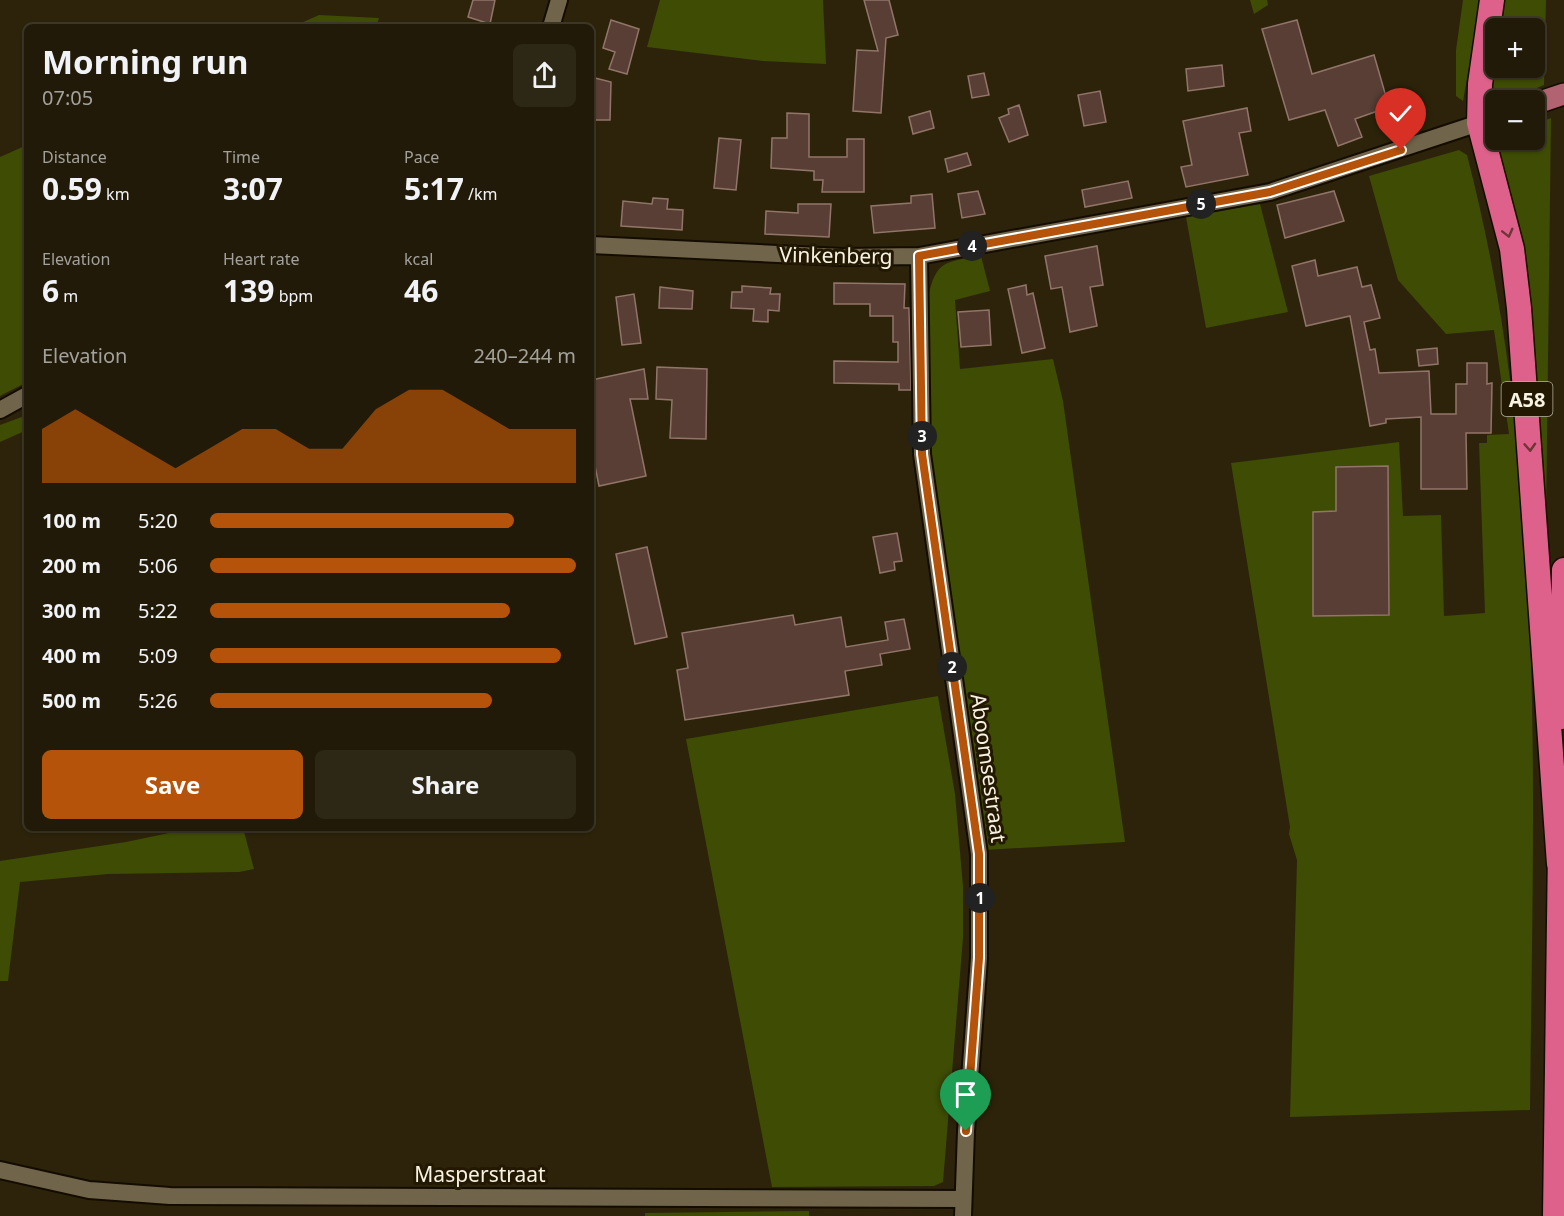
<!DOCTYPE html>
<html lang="en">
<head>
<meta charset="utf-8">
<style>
  body { margin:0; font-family:"Noto Sans",sans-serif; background:#2d2716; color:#f1f3f6; height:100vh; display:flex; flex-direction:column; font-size:22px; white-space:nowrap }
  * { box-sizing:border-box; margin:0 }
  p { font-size:20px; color:#a2a19c }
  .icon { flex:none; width:33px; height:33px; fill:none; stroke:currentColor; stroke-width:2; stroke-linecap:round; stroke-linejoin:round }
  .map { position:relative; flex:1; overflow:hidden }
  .side { position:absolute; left:24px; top:24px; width:570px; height:807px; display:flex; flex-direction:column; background:#211a08; border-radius:9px; box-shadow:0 2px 4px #0004,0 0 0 2px #3e3829 }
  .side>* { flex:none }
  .fabs { position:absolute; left:1485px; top:18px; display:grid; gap:12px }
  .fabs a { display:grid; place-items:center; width:60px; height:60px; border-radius:9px; background:#211a08; box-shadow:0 2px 4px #0004,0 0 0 2px #3e3829; font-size:30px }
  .pin { position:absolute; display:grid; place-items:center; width:51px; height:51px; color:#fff; margin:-62px -26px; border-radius:50% 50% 50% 0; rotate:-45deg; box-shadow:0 0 6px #0007 }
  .pin .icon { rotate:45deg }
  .km { position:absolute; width:30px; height:30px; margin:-15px; border-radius:50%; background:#222; color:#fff; font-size:16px; line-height:30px; text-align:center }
  .round { display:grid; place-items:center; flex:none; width:63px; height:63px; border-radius:9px; background:#2d2716 }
  .headline { display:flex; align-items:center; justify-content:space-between; height:102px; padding:0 18px }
  h1 { font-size:33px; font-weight:700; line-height:45px }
  .figures { display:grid; grid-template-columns:repeat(3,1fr); gap:9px; height:102px; padding:6px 18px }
  .figures div { display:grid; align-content:center }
  .figures b { font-size:30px; font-weight:700 }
  .figures small { font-size:16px; font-weight:400 }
  .figures p { font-size:16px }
  .chart { height:168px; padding:12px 18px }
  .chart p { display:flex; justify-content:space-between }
  .chart svg { width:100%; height:108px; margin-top:6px; fill:#b45309; opacity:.7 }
  .primary-button { display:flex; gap:12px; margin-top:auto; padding:12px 18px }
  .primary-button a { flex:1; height:69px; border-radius:9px; background:#b45309; color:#fff; font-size:24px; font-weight:700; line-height:69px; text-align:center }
  .primary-button a+a { background:#2d2716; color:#f1f3f6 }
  ul { padding:0 18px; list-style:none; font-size:20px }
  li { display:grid; grid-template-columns:96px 72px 1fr; align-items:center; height:45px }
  li i { height:15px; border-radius:8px; background:#b45309 }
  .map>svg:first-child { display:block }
  .green { fill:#3e4c04; fill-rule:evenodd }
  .building { fill:#583e34; stroke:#927569; stroke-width:1.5 }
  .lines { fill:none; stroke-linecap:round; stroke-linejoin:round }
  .minor-casing { stroke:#150c00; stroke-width:20 }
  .major-casing { stroke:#150c00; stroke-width:24 }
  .highway-casing { stroke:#150c00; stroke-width:27 }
  .minor { stroke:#70654b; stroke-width:16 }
  .major { stroke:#b16371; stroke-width:21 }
  .highway { stroke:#dd618a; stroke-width:24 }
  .oneway { stroke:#6d3638 }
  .route-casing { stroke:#fff; stroke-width:12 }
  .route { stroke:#b45309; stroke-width:8 }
  .labels { text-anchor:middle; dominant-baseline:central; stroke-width:6; stroke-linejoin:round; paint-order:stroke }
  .shield { fill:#231902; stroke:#b8b1a0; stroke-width:1.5 }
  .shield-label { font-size:20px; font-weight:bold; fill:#f8f2e3 }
  .street-label { font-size:21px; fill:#f8f2e3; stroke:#231902 }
</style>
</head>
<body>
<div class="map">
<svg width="1564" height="1216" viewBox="0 0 1564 1216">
  <rect width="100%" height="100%" fill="#2c230a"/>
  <path class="green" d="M660,0H823L826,64L763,61L647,47Z
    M1250,0H1267L1268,5L1254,14Z
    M1463,0H1481L1463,101L1456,96V50Z
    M1500,0H1546L1544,85L1508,100L1493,98L1485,87ZM1496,28H1534V68H1496Z
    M319,15L379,18L376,27H292Z
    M1551,118L1546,521L1493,148L1501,140H1534L1535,124Z
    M27,145V382L0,396V157Z
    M1459,150L1467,155C1548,466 1533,791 1530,1110L1290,1117L1297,860L1289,834L1290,827L1231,463L1399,442L1403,516L1441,515L1444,616L1485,613L1479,443H1487V435L1509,434L1494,330L1446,334L1398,280L1369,176Z
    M1260,204L1288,312L1206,328L1186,217Z
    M981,256L990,291L955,300L960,369L1053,359L1063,401L1125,842L985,850L926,435L928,298C936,260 945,262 981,256Z
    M27,415V430L0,442V425Z
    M938,696L955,794L963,886V938L943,1182L934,1186L772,1187L686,739Z
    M193,828H243L254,869L239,872L108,874L20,882L8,981H0V861L126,842Z
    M809,1211V1216H645V1213Z"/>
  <path class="building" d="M473,0H495L490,24L468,17Z
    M864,0H889L898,35L886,38L881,113L853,111L857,50L878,51Z
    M611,20L639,29L627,74L609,69L615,52L603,48Z
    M1297,20L1312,74L1374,55L1389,107L1355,119L1362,137L1338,146L1325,110L1289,120L1262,29Z
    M1222,65L1224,86L1188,91L1186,69Z
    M984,73L989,95L972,98L968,76Z
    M595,78L611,82L610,120H591V91Z
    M1100,91L1106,122L1084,126L1078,95Z
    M1019,105L1028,135L1009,142L999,118L1009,114L1008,109Z
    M1247,108L1251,131L1239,133L1248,175L1186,187L1181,167L1192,165L1183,121Z
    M930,111L934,128L913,134L909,117Z
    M787,113L809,114V157H847V139H864V192H822L823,180H814V171L771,168L772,138H787Z
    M719,138L741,140L736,190L714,188Z
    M967,153L971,165L948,172L945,159Z
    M1128,181L1132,198L1085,207L1082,190Z
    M978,191L985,214L962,218L958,194Z
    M1334,191L1344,221L1285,238L1277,205Z
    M932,194L935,228L874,233L871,206L911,203V196Z
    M653,198L668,199L667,209L683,210L682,230L621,226L623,201L652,204Z
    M798,204H831L829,237L765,234L766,211L798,213Z
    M1097,246L1103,285L1090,287L1097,326L1070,332L1062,287L1051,289L1045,256Z
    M1315,260L1318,276L1357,267L1362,287L1371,285L1380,318L1364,322L1370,350L1375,349L1379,373L1429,371L1431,414H1456V384H1467V363H1487V384L1492,383L1491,433H1466L1467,489H1421V417L1386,419V423L1370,426L1350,316L1306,326L1292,266Z
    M834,283L905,284L904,308H909L911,390H899V384L834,383V361L898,362V342H893V316H870V304H834Z
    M1026,285L1027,295L1033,293L1045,348L1022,353L1008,289Z
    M742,286L771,288L770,294H780L779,311L768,310V322L753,321L754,309L731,308L732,292H742Z
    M660,287L693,291L692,309L659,308Z
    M634,294L641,343L622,345L616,297Z
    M989,310L991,345L961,347L958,312Z
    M1437,348L1438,364L1419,366L1417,350Z
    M657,367L707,369L706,439L670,438L672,400L656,399Z
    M644,369L648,399H630L646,476L599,486L591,446V380Z
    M1388,466L1389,615L1313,616V512L1336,511V467Z
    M897,533L902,561L894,562L895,570L880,573L873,537Z
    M647,547L667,637L635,644L616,554Z
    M793,615L795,625L841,617L846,647L888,640L885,622L904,619L910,649L880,654L882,665L845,671L849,695L685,720L677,670L688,668L682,633Z"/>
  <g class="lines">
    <defs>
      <path id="minor" d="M551,27L559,0
        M591,245L842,257L919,256L1270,192L1479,123
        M919,256L922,454L979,854V958L966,1131L963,1216
        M0,410L27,395
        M0,1170L89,1190L170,1196L962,1199"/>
      <path id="major" d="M1534,104L1564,94"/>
      <path id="highway" d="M1492,0L1480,84L1479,123L1512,249L1519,308L1559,864
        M1562,717L1564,570
        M1555,1216L1560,848"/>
    </defs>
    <use href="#minor" class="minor-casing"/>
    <use href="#major" class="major-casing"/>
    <use href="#highway" class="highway-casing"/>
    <use href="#minor" class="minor"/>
    <use href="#major" class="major"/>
    <use href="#highway" class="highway"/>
  </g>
  <defs><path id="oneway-chevron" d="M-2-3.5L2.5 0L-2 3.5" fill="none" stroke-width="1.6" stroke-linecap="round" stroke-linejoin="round" transform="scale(1.5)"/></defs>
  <g class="oneway">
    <use href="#oneway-chevron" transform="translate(1508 233) rotate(76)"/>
    <use href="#oneway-chevron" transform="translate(1530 447) rotate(87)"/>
  </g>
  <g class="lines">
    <defs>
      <path id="route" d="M966,1131L979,958V854L922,454L919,256L1270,192L1401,150"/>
    </defs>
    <use href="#route" class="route-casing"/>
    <use href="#route" class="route"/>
  </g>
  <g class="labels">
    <rect class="shield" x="1501.5" y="382" width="51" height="34" rx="4.5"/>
    <g class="shield-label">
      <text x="1527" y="399">A58</text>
    </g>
    <g class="street-label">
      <text transform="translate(836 255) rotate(1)">Vinkenberg</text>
      <text transform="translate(989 768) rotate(82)">Aboomsestraat</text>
      <text x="480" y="1174">Masperstraat</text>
    </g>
  </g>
</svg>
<div class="fabs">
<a>+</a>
<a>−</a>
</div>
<div class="pin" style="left:966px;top:1131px;background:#1e9e55"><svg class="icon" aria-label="arrive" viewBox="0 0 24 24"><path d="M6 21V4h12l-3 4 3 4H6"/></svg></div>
<div class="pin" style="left:1401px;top:150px;background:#d93025"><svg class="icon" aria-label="check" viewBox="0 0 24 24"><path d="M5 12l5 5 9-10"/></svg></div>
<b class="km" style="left:980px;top:898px">1</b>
<b class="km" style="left:952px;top:667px">2</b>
<b class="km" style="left:922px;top:436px">3</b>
<b class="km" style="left:972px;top:246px">4</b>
<b class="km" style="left:1201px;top:204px">5</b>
<section class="side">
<div class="headline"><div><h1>Morning run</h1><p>07:05</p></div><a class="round"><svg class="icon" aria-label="share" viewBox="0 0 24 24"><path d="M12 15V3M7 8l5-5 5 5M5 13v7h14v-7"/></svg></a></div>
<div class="figures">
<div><p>Distance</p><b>0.59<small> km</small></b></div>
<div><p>Time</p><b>3:07</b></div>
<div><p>Pace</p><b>5:17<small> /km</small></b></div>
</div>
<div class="figures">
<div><p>Elevation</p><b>6<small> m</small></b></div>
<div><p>Heart rate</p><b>139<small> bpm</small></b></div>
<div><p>kcal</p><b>46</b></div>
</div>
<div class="chart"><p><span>Elevation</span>240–244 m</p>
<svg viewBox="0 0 160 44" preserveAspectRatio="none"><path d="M0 44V22L10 14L20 22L30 30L40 38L50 30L60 22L70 22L80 30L90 30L100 14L110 6L120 6L130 14L140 22L150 22L160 22V44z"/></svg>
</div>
<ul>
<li><b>100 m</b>5:20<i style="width:83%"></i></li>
<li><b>200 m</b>5:06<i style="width:100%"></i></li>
<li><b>300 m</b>5:22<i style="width:82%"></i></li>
<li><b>400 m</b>5:09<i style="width:96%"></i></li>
<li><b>500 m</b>5:26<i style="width:77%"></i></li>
</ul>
<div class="primary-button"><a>Save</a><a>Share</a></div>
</section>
</div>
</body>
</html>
